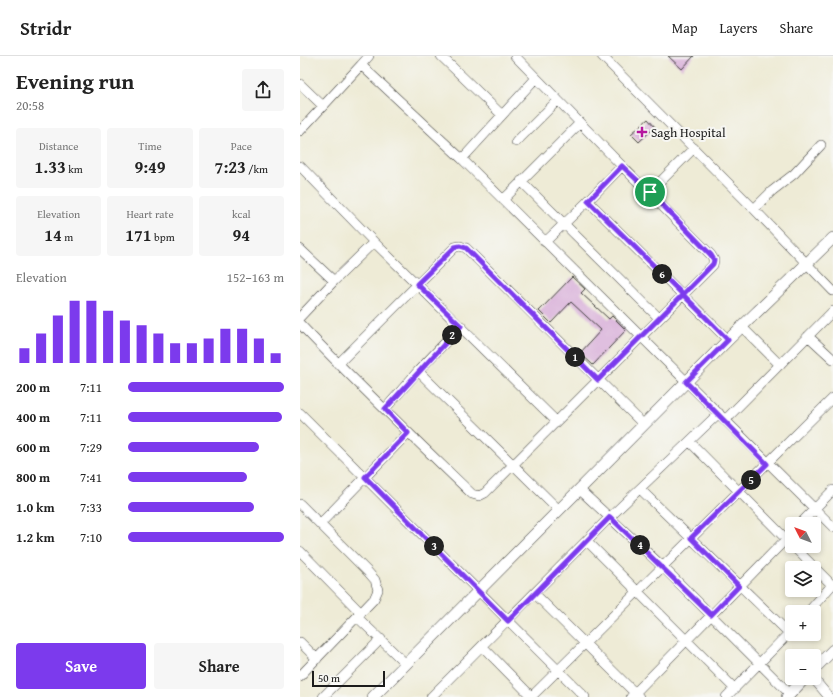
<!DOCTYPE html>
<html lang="en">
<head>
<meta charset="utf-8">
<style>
  body { margin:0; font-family:"Gentium Book Plus",serif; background:#f6f6f6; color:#222; height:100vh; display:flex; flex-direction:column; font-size:15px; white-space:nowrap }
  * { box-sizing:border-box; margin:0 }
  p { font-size:13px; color:#767676 }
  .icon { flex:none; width:22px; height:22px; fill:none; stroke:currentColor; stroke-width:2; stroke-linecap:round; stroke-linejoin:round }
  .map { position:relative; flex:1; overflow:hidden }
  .drawer { display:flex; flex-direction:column; background:#fff; width:300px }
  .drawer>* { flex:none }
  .needle { width:26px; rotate:312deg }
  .controls { position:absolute; left:485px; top:461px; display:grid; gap:8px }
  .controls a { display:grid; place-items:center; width:36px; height:36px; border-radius:4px; background:#fff; box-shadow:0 2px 6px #0003; font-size:20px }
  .scale { position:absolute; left:12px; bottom:10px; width:73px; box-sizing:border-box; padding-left:4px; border:2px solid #1c1c1c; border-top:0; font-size:11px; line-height:14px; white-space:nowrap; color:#1c1c1c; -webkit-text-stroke:3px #f6f6f2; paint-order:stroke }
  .pin { position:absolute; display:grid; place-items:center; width:34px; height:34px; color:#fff; margin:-17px; border:2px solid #fff; border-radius:50%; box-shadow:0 1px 4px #0007 }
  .km { position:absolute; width:20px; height:20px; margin:-10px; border-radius:50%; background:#222; color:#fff; font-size:11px; line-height:20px; text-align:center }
  .round { display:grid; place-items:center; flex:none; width:42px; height:42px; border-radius:4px; background:#f6f6f6 }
  .head { display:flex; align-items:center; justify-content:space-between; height:68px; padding:0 16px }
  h1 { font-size:22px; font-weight:600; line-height:30px }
  .stats { display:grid; grid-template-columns:repeat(3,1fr); gap:6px; height:68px; padding:4px 16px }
  .stats div { display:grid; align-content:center; border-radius:4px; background:#f6f6f6; text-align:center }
  .stats b { font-size:17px; font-weight:600 }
  .stats small { font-size:11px; font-weight:400 }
  .stats p { font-size:11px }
  .chart { height:112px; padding:8px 16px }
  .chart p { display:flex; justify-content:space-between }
  .chart svg { width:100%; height:72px; margin-top:4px; stroke:#7c3aed; stroke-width:6 }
  .button { display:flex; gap:8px; margin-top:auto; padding:8px 16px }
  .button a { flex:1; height:46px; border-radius:4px; background:#7c3aed; color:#fff; font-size:16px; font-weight:600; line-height:46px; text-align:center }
  .button a+a { background:#f6f6f6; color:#222 }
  ul { padding:0 16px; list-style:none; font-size:13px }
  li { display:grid; grid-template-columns:64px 48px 1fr; align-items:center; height:30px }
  li i { height:10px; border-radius:5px; background:#7c3aed }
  header { display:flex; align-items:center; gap:24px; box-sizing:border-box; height:56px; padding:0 20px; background:#fff; border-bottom:1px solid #e0e0e0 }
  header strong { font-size:19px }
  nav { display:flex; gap:22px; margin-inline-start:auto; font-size:14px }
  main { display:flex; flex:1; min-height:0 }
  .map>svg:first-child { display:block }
  .building { fill:#d7abd8 }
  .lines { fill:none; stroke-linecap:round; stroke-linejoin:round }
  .minor-casing { stroke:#3c3b38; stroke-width:10 }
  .tertiary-casing { stroke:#3c3b38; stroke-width:12 }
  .minor { stroke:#fff; stroke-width:9 }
  .tertiary { stroke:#fff; stroke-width:11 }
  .route-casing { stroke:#fff; stroke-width:8 }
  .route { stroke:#7c3aed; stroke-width:5 }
  .poi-dot { fill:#b5179e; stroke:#f6f6f2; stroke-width:1.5 }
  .labels { text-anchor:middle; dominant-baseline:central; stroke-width:4; stroke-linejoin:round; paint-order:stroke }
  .poi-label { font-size:13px; fill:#1c1c1c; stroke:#f6f6f2; text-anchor:start }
</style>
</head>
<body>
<header>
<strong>Stridr</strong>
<nav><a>Map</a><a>Layers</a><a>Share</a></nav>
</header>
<main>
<section class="drawer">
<div class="head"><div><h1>Evening run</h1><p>20:58</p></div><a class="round"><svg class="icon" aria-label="share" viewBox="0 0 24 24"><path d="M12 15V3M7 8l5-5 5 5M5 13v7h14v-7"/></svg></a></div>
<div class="stats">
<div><p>Distance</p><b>1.33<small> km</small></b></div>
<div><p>Time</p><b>9:49</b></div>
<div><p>Pace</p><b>7:23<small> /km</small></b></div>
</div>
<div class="stats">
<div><p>Elevation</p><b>14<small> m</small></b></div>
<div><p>Heart rate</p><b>171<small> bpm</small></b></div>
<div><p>kcal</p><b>94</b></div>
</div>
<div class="chart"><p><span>Elevation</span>152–163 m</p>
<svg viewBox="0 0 160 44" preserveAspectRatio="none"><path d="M5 44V35M15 44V26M25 44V15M35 44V6M45 44V6M55 44V12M65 44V18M75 44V21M85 44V26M95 44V32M105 44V32M115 44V29M125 44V23M135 44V23M145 44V29M155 44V38"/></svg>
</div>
<ul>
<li><b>200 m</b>7:11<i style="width:100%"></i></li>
<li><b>400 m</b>7:11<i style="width:99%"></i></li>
<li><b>600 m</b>7:29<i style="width:84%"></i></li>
<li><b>800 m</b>7:41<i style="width:76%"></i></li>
<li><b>1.0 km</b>7:33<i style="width:81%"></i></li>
<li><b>1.2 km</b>7:10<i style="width:100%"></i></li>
</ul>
<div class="button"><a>Save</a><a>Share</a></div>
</section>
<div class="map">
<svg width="533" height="641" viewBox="0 0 533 641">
  <rect width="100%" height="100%" fill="#f6f6f2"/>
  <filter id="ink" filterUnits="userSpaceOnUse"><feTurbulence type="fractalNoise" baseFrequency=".025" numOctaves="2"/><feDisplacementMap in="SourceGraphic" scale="8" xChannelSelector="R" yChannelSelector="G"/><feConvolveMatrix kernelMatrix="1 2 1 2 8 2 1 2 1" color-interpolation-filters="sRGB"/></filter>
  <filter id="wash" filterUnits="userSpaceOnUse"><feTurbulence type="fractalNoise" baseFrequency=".012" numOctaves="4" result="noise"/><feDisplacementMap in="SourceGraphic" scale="16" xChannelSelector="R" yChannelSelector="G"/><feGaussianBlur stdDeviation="0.9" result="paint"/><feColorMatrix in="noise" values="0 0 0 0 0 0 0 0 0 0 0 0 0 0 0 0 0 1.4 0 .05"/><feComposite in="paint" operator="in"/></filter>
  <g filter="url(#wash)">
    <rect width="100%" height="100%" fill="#eeebd6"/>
    <g id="blocks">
      <path class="building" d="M368,0H394L382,13Z
        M348,63L355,71L339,86L331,78Z
        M272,221L285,233L281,237L309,263L312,260L326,274L293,309L280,297L301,274L271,246L251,267L239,255Z"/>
    </g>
  </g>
  <g filter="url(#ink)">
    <use href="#blocks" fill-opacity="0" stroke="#3c3b38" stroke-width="1"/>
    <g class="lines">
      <defs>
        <path id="minor" d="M69,0L61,9L162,103L533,471
          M141,0L202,59
          M215,0L322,110
          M302,0L454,153L533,235
          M0,28L23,50
          M0,75L61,9
          M216,86L258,44
          M162,103L236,22
          M0,110L74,186
          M221,125L359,262
          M350,136L394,92
          M203,144L280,67
          M454,153L472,135L494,118L521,89
          M245,186L288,145
          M0,193L34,225L0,261
          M34,225L74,186L256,365
          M0,268C56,327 114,382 172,438L179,440L185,437L413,209L414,204L411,199L322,110L288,145L428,284
          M442,271L480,309
          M508,280L533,303
          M38,308L155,191L160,190L166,192L344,369
          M118,315L161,270
          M85,353L118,315L259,454
          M0,357L285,641
          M425,364L533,255
          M390,386L492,489
          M340,433L489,577
          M280,434L362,510L490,638
          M0,448L68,516L75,524L78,534L74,543L0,620
          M20,468L108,377
          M500,468L533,434
          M287,485L435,633
          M493,490L532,529
          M0,495L61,557
          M235,538L339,641
          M508,556L533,528
          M57,561L106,608
          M0,586L17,603
          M182,590L232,641
          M513,622L529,641
          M23,641L81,583
          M131,641L310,461L419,357
          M231,641L533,342
          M331,641L492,477
          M426,641L492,574"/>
        <path id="tertiary" d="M514,613L533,594
          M73,641L428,284L533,182
          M487,641L505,622"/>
      </defs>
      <use href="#minor" class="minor-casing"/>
      <use href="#tertiary" class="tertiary-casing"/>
      <use href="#minor" class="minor"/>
      <use href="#tertiary" class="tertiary"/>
    </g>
  </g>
  <g class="lines" filter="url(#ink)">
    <defs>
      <path id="route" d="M350,136L411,199L414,204L413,208C375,247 336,285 298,324L166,192L160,190L155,191L117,228L161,270L85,353L108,377L65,421L208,565L310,461L411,559L439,530L391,482L467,408L386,326L428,284C382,237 335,191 288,145L322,110L350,136"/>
    </defs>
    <use href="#route" class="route-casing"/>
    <use href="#route" class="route"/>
  </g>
  <path class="poi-dot" d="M340 70h4v4h4v4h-4v4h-4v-4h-4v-4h4z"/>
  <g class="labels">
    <g class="poi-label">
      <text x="351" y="76">Sagh Hospital</text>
    </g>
  </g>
</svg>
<div class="controls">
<a><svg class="needle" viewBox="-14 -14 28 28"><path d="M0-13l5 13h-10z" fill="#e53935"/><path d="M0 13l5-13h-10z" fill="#767676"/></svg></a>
<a><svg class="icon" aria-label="layers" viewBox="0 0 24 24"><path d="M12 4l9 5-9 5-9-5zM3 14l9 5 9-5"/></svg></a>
<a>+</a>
<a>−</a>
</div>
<div class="scale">50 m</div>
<div class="pin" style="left:350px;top:136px;background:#1e9e55"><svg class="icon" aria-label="arrive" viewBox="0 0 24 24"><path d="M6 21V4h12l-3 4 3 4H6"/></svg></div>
<b class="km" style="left:275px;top:301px">1</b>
<b class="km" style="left:152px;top:279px">2</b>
<b class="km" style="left:134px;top:490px">3</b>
<b class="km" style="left:340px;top:489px">4</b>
<b class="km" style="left:451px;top:424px">5</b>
<b class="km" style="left:362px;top:218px">6</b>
</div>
</main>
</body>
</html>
